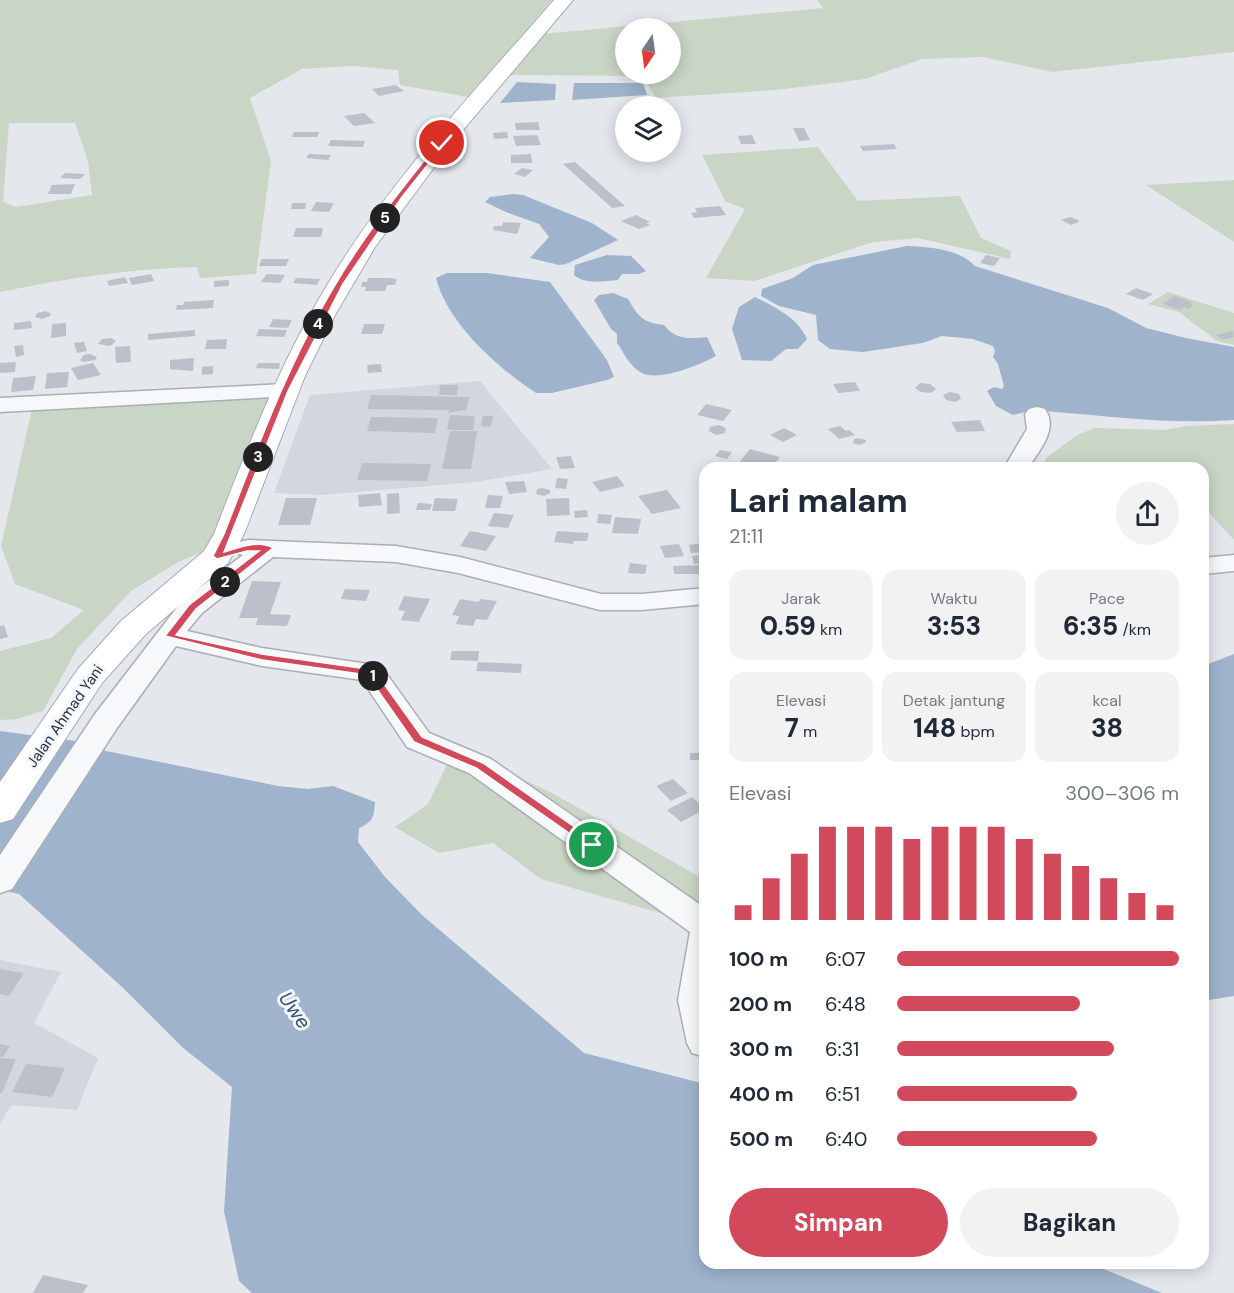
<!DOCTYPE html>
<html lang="id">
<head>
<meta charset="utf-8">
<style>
  body { margin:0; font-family:"DM Sans",sans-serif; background:#f2f2f3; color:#1f2937; height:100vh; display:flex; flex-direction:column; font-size:22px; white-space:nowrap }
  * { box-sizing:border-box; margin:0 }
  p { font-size:20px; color:#747a83 }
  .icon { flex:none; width:33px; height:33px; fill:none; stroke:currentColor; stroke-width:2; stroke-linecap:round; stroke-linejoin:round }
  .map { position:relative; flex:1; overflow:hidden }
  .details { position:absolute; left:699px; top:462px; width:510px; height:807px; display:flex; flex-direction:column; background:#fff; border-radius:18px; box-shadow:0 3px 15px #0003 }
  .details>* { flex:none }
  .needle { width:39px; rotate:193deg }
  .fabs { position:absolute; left:615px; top:18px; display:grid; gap:12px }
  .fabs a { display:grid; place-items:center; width:66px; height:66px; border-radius:50%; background:#fff; box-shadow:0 3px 15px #0003; font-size:30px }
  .pin { position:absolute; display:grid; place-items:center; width:51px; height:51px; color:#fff; margin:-26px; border:3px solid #fff; border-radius:50%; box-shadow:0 2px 6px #0007 }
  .km { position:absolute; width:30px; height:30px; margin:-15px; border-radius:50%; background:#222; color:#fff; font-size:16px; line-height:30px; text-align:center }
  .round { display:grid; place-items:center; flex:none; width:63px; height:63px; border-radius:32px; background:#f2f2f3 }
  .summary { display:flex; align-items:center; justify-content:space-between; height:102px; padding:0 30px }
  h1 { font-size:33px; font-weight:800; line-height:45px }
  .metrics { display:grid; grid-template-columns:repeat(3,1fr); gap:9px; height:102px; padding:6px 30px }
  .metrics div { display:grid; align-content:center; border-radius:15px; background:#f2f2f3; text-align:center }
  .metrics b { font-size:26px; font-weight:800 }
  .metrics small { font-size:16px; font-weight:400 }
  .metrics p { font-size:16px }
  .chart { height:168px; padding:12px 30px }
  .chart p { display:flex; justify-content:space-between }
  .chart svg { width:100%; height:108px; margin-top:6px; stroke:#d1495b; stroke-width:6 }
  .action { display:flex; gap:12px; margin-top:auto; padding:12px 30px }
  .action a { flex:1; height:69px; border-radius:36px; background:#d1495b; color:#fff; font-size:24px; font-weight:800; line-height:69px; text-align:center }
  .action a+a { background:#f2f2f3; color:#1f2937 }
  ul { padding:0 30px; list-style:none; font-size:20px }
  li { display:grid; grid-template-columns:96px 72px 1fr; align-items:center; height:45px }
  li i { height:15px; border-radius:8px; background:#d1495b }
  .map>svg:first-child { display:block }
  .built { fill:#d2d6de }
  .green { fill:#c9d6c5; fill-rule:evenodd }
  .water { fill:#9fb4cc }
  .building { fill:#bbc0ca }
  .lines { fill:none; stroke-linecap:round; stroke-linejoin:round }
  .minor-casing { stroke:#a9aeb7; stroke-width:3 }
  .major-casing { stroke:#a3abb8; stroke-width:2 }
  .minor { fill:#f7f8fa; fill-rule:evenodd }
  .major { fill:#fff; fill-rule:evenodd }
  .route { fill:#d1495b; stroke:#fff; stroke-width:1.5 }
  .labels { text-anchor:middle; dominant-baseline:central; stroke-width:6; stroke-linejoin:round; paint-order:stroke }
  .street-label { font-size:15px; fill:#2b3445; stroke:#f4f6f9 }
  .near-water-label { font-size:20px; font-style:italic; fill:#34527a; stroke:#f4f6f9 }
</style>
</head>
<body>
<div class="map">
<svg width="1234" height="1293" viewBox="0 0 1234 1293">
  <rect width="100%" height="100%" fill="#e4e7ec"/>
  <path class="built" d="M480,381L552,469L475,482L323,495L274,493L310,395Z
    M0,960L61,972L34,1023L98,1058L77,1110L11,1105L0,1124Z"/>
  <path class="green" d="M0,0H552L468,97L400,85L398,70L353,66L302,69L250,98L271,161L256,274L200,278L197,267C128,269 68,278 0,292ZM9,123H75L88,161L92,195L16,207L3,202Z
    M817,0H1234V52L1053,72L983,57L922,59L865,79L776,90L656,98L643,76L509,75L542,34L823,8ZM626,28H670V74H626Z
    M818,147L858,201L960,196L981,238L1011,251L1010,259L918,238L873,242L754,281L706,278L745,209L725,201L702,155Z
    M1234,180V242L1146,185Z
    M1168,292L1234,313V345L1217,341L1179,312L1148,304Z
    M278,394L209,549L178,562L131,591L77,649L43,711L17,719L0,720V651L51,638L84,610L15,584L1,546L32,409Z
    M1234,424V540L1203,506V468H1041L1047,457L1076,436L1094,428L1164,430L1186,426Z
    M455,748L552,793L705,880V926L541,879L493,843L439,853L395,827L428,804Z"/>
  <path class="water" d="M517,82L556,84L555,100L500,103Z
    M574,83H643L647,95L572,100Z
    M513,194L523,195L592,223L618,240L566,264L559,265L530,258L549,237L539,224L506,212L485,202L490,197Z
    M907,246C930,247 959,249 975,266L1108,308L1146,328L1186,338L1234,347V420C1167,425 1100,415 1033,410L1013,415L996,406L987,391L994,387L1002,389L1004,386L998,364L993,357L995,351L993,346L973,339L942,336L923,343L863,352L830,349L818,340L816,315L779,306L761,296L762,289L793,278L813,265Z
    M607,255L631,256L646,271L639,274H622L618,280C604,281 586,285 574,275L575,265Z
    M447,273H487L550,282L607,360L614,377L607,380L552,393H536C497,367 448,324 436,278Z
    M613,293L628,299C638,316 643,323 664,325C675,340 690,339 707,337L716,356C700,365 656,383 640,372C629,365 624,353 617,343V334L611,329L594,300L599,295Z
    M755,297C776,308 797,317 807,339L798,349H786L771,361L742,360L732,329L739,307Z
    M1234,654V996L1203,1001V666Z
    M0,731L91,743L106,751L278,786L308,789L333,786L375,802C374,817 373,822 359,828L358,842L385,877L422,915L584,1053L705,1084V1263H1089L1162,1293H252L239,1281L224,1211L232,1087L182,1047L121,986L19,894L0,890Z"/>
  <path class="building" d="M396,85L404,91L379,96L372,89Z
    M364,113L375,123L354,126L344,116Z
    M538,122L540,130H516L515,123Z
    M793,128H804L810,140L799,141Z
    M294,132H319L317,137H292Z
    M507,132L508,138L494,139L493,133Z
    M537,135L541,145L516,146L513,136Z
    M752,135L756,144H741L738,136Z
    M331,140L365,141L363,147L328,146Z
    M894,144L897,149L863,151L860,146Z
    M309,154L331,155L328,160L306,158Z
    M531,154L532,163H511V155Z
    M575,162L625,206L612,208L563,164Z
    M522,168L533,170L525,177L514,174Z
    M65,173L85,174L80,179L60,178Z
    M75,184L71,194H48L52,185Z
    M316,202L334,203L329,212L311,211Z
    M292,203H306L305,209H291Z
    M720,206L726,215L694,218L691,213L697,212L695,208Z
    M636,215L650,222L646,223L650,225L639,229L621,221Z
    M1070,217L1078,220L1079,222L1071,225L1061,220Z
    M503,222L521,223L517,234L493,230L494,226H502Z
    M296,228H323L321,237H293Z
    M986,255L1000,258L994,266L980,263Z
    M262,259H289L286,266H259Z
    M151,274L154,281L132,285L129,278Z
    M267,274L285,275L280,283L261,282Z
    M125,277L128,283L109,286L107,281Z
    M296,278L320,279L317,285L293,283Z
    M368,278H389L397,279L395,285H387L385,291H365L366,287H361L362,282H367Z
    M229,280V286L214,287V281Z
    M1136,288L1153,294L1143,300L1126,294Z
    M1174,296L1192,302L1189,303L1194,305L1188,309L1184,307L1180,310L1163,304Z
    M214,300L213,308L176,310L177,305H183L184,302Z
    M46,311L51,314L50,316L42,319L35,317L37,313Z
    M273,319L292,320L288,328L269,327Z
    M31,321L32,328L14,330V323Z
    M66,323V336L51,338L52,324Z
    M364,324H385L382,334H361Z
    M259,329L287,330L284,337L256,336Z
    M195,330V336L148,340V334Z
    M1233,331L1234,337L1223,340L1216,335Z
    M111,338L116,341L110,346L98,344L102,339Z
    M227,339L226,349H205L207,340Z
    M84,342L87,351L77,353L74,343Z
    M23,345L24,355L16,357L14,346Z
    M130,346L131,362L116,363L115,347Z
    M90,354L97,357L95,360L83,362L80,360L84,355Z
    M194,358L193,371L170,369V360Z
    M16,362L15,372L0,373V363Z
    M93,363L101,375L78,380L71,368Z
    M258,363H280L279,369L256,368Z
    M381,364L382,372L368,373L367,365Z
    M213,366V374L202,375V367Z
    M69,372L67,387L45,389L47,373Z
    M36,376L33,390L11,392L13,378Z
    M855,382L860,391L838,393L833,384Z
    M920,383L930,384L936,389L931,393L921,392L915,388Z
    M440,385H458L457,395H439Z
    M950,392L959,394L961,399L955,402L946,400L943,395Z
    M371,395L469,397L466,410L448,413L449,410L367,409Z
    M706,404L732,410L723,421L697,415Z
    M450,415L475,416L473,430H447Z
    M483,416H493L491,427L481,426Z
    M371,417L438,418L435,433L367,431Z
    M980,420L985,431L957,432L951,422Z
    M719,425L726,428L725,433L716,435L709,431L710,427Z
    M840,426L846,431L849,430L855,435L839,439L828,429Z
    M784,428L797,435L783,442L770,435Z
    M450,431H477L471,469H442Z
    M858,438L866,440V442L860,445L853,443L854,439Z
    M750,449L780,457L771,468H757L739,463Z
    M720,450L732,452L727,459L715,456Z
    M571,456L575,468L560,469L556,457Z
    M362,463L431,464L427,481L357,480Z
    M617,476L625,486L600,492L592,482Z
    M557,478L568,479L566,489L555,488Z
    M524,481L527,492L509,494L505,482Z
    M542,488L550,490V493L544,496L536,494L537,489Z
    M667,490L681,508L652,514L638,496Z
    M380,493L382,505L359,507L358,495Z
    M399,493L400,513L387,514V494Z
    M488,495L503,496L500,508H485Z
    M286,498H317L310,525H278Z
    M435,498L458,499L455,511H432Z
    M569,498L570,515L547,516L546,499Z
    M418,503L432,504L430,510H416Z
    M587,510L588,517L575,518L574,511Z
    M494,513L514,515L508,528L488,526Z
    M598,514L612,515L610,524L597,523Z
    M615,517L641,519L638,534L612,533Z
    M470,531L496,536L486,551L460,546Z
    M557,531L589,533L587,541H574L573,544L554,542Z
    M704,543L705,552L691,553L689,545Z
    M679,544L684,556L665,558L660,546Z
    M705,555V563L694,564L692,556Z
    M630,563L647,565L645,574L628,573Z
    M701,565L702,574H674L673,566Z
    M252,581L281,582L270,614L291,615L287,626L256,625L258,618H239Z
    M345,589L370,590L366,601L341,599Z
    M404,596L430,599L419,622L401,620L405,611L398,610Z
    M460,599L479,602L480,599L497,601L487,620L476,619L473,626L456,624L459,616L452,615Z
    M4,625L8,637L0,639V626Z
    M452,651H479L478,661L450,660Z
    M478,662L522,664L521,673L476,671Z
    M690,753H705V760H690Z
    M673,779L688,793L671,801L656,786Z
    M692,797L705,809L681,822L667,810Z
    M0,969L24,973L9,996L0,994Z
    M0,1044L10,1046L3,1057H0Z
    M0,1058L16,1059L2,1093H0Z
    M26,1064L65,1068L52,1097L12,1092Z
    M43,1275L88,1285L83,1293H33Z"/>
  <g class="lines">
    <defs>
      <path id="minor" d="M284,384L292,386L296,391L292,396L0,412V398Z
        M1037,407L1045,409C1059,429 1039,451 1028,468H1004L1027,429L1025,414L1029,409Z
        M248,540L396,546L460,557L601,594H642L705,588V604L642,610H600L458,573L396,562L273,557L202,613L187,631L262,648L381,666L429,733L491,759L705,908V1057L692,1053L687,1043L678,1000L690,932L469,773L407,747L362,680L262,666L176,646L117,728L12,889L0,893V855L95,714L182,601L243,555L239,554L235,548L239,542Z
        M1234,555V571L1203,574V558Z"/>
      <path id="major" d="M554,0H573L453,142L375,247L335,315L305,376L244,534L228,563L145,635L102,683L13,819L0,823V782L78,669L121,621L204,551L214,534C247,449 279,365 326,287C389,181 474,92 554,0Z"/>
    </defs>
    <use href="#minor" class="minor-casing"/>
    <use href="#major" class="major-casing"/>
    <use href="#minor" class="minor"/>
    <use href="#major" class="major"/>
  </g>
  <path class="route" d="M440,141L445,143L402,197L343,284L288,391L224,552C238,548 260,539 273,548L196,609L176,635L262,654L374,670L422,737L483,763L596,842L598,845L592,849L476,768L414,742L367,675L262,660L165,636L189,605L259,551H247L217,559L213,556L224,534C257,449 288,363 335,285C365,234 403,187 440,141Z"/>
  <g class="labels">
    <g class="street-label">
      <text transform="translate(65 716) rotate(-55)">Jalan Ahmad Yani</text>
    </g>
    <g class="near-water-label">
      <text transform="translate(295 1010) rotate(55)">Uwe</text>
    </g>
  </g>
</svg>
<div class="fabs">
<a><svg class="needle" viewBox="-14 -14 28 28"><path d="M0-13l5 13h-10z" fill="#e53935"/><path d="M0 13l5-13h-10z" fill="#747a83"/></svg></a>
<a><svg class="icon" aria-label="layers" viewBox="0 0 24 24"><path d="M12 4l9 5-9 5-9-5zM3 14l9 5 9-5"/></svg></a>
</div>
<div class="pin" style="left:592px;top:845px;background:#1e9e55"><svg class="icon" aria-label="arrive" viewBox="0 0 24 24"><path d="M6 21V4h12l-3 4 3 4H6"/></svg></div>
<div class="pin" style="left:442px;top:143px;background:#d93025"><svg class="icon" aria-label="check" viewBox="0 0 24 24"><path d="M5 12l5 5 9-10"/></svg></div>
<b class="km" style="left:373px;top:676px">1</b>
<b class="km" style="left:225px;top:582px">2</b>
<b class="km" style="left:258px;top:457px">3</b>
<b class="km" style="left:318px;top:324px">4</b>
<b class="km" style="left:385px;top:218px">5</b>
<section class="details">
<div class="summary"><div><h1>Lari malam</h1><p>21:11</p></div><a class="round"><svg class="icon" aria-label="share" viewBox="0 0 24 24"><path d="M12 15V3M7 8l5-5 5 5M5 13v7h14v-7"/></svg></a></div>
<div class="metrics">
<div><p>Jarak</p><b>0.59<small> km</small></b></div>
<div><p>Waktu</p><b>3:53</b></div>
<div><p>Pace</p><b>6:35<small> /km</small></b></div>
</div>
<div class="metrics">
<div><p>Elevasi</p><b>7<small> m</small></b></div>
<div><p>Detak jantung</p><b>148<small> bpm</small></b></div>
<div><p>kcal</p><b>38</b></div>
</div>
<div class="chart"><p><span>Elevasi</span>300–306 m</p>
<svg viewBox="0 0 160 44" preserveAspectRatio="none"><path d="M5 44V38M15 44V27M25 44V17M35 44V6M45 44V6M55 44V6M65 44V11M75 44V6M85 44V6M95 44V6M105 44V11M115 44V17M125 44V22M135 44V27M145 44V33M155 44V38"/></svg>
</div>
<ul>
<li><b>100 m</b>6:07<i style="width:100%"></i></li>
<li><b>200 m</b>6:48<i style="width:65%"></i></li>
<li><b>300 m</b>6:31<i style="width:77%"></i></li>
<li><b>400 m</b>6:51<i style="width:64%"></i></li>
<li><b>500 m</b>6:40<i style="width:71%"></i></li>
</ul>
<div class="action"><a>Simpan</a><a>Bagikan</a></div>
</section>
</div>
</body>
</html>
